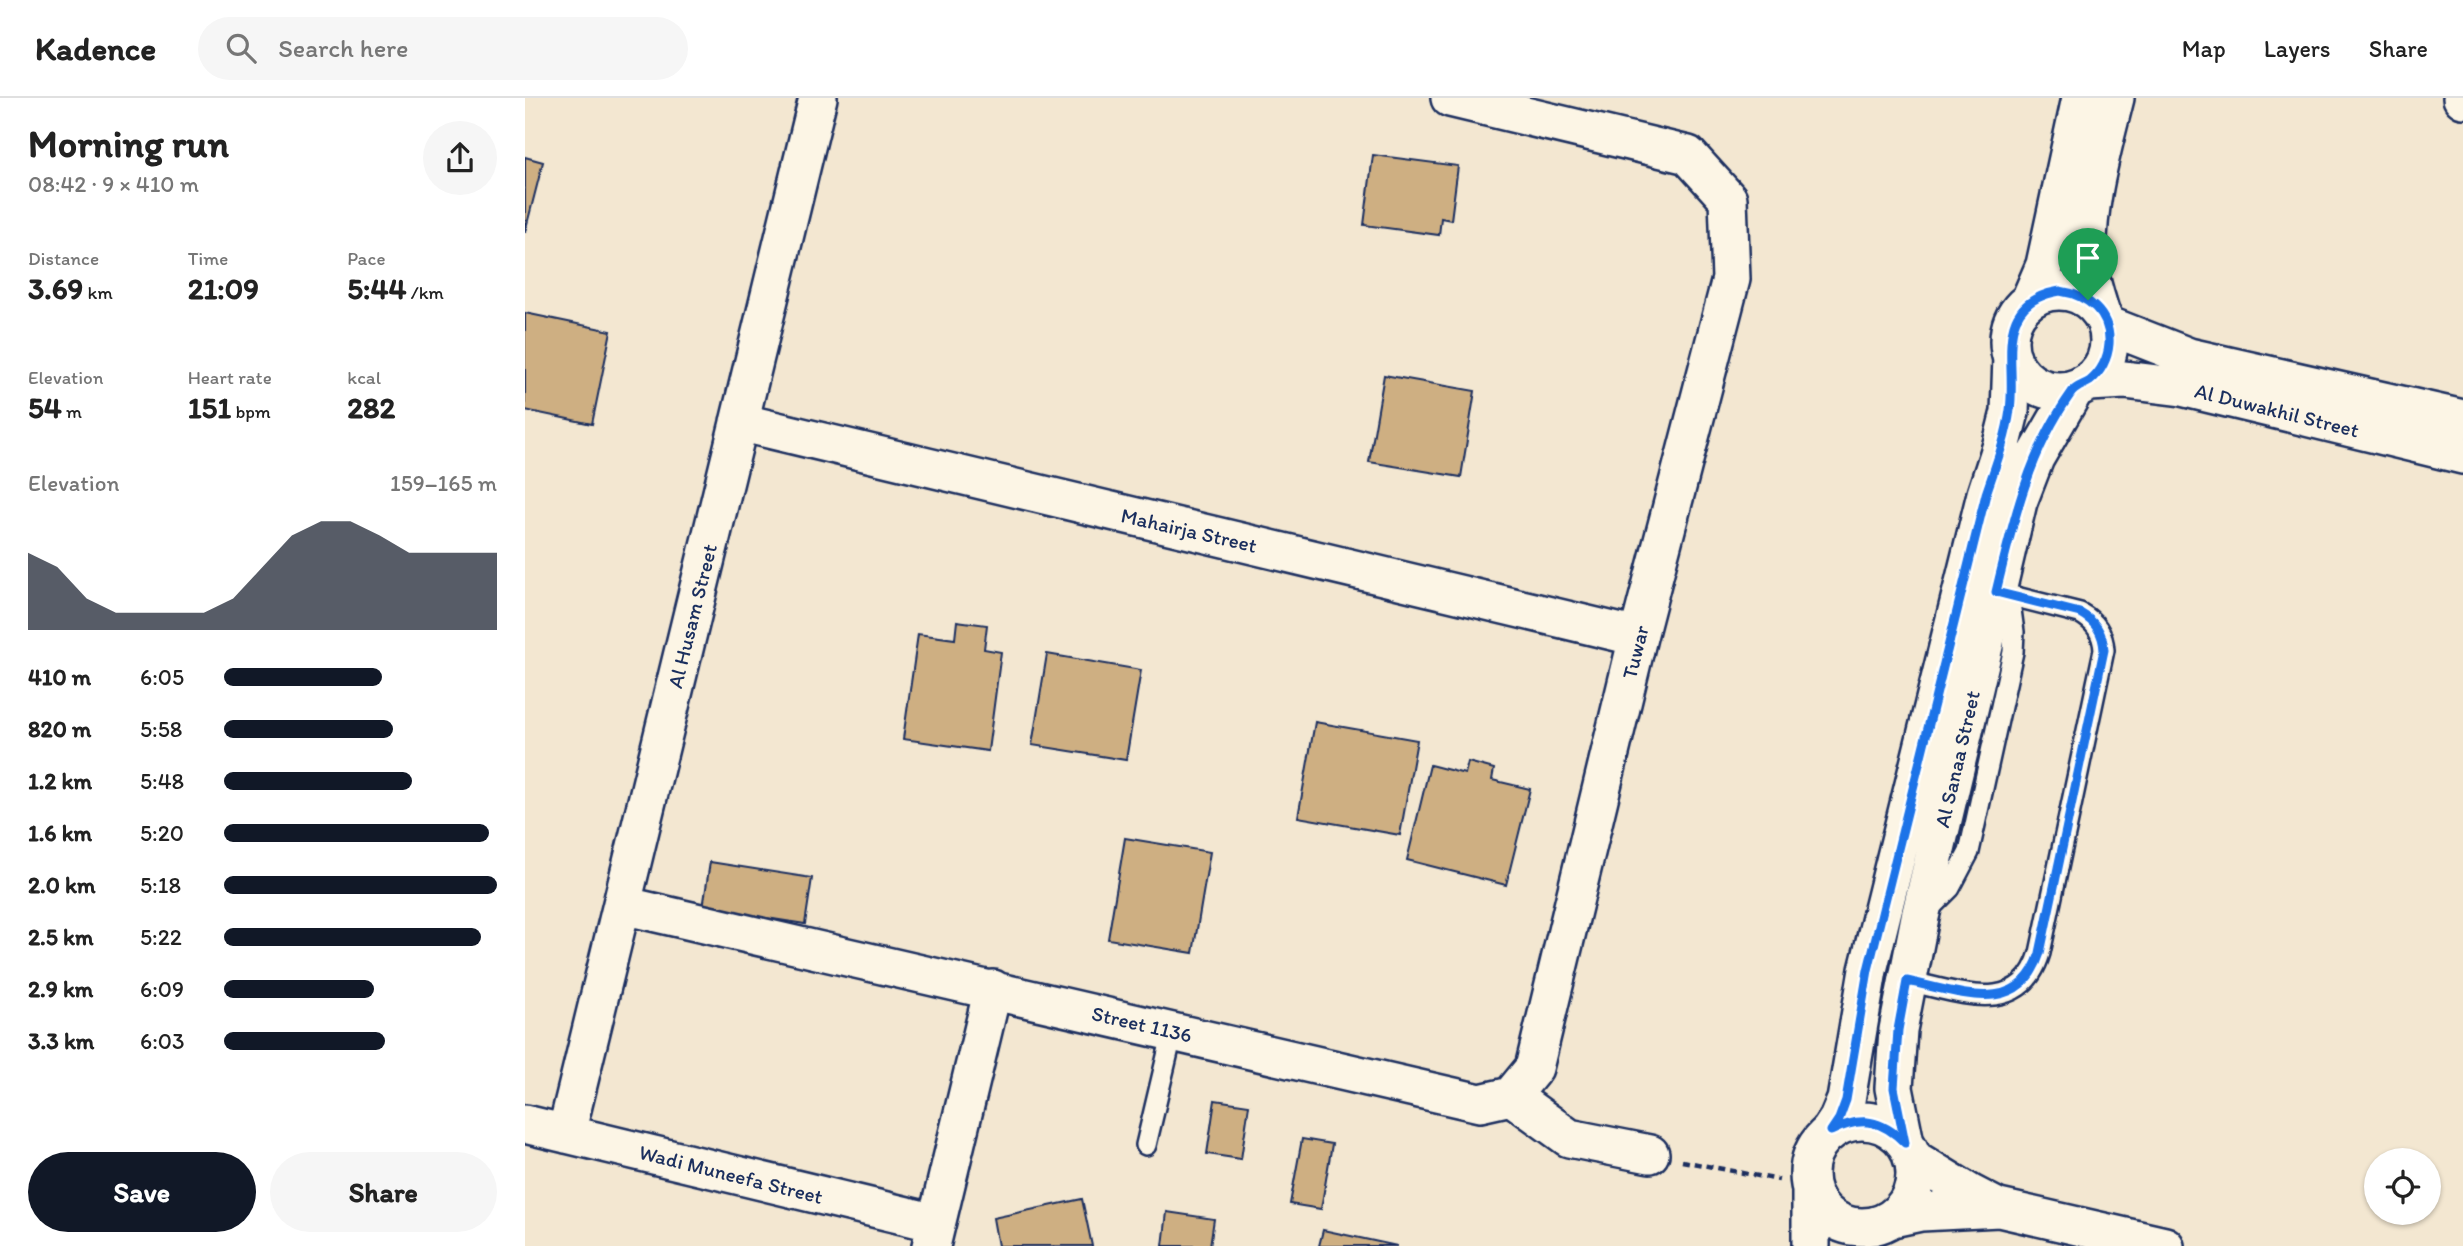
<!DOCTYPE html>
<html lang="en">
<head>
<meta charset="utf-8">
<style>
  body { margin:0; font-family:Itim,sans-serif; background:#f6f6f6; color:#222; height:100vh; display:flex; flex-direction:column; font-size:26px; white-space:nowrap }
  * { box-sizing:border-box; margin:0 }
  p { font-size:23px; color:#767676 }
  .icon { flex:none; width:38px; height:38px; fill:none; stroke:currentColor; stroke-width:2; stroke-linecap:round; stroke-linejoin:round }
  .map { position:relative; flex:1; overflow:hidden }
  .side { display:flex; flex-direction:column; background:#fff; width:525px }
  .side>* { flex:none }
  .fabs { position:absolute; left:1839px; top:1050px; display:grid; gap:14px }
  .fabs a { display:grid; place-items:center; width:77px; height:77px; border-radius:50%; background:#fff; box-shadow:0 2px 5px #0004; font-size:35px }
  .pin { position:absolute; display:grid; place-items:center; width:60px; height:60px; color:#fff; margin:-72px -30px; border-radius:50% 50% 50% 0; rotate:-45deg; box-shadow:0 0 7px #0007 }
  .pin .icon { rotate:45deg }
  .round { display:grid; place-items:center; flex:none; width:74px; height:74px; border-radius:37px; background:#f6f6f6 }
  .overview { display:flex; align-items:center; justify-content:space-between; height:119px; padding:0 28px }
  h1 { font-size:38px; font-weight:800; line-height:52px }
  .figures { display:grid; grid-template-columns:repeat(3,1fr); gap:10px; height:119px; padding:7px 28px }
  .figures div { display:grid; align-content:center }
  .figures b { font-size:30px; font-weight:800 }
  .figures small { font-size:19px; font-weight:400 }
  .figures p { font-size:19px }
  .chart { height:196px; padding:14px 28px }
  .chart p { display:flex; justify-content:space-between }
  .chart svg { width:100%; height:126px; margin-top:7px; fill:#111827; opacity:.7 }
  .primary-button { display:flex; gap:14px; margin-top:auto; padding:14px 28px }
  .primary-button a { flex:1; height:80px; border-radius:42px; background:#111827; color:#fff; font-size:28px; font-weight:800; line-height:80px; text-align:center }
  .primary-button a+a { background:#f6f6f6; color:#222 }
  ul { padding:0 28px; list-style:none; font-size:23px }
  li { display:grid; grid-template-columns:112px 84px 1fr; align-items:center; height:52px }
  li i { height:18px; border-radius:9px; background:#111827 }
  header { display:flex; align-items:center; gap:42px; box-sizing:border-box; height:98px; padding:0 35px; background:#fff; border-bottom:2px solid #e0e0e0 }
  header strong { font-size:33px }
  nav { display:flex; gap:38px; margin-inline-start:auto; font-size:24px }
  .search { width:490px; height:63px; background:#f6f6f6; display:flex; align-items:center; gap:18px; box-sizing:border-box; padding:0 24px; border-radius:38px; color:#767676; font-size:26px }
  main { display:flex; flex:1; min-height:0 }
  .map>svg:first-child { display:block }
  .building { fill:#ceaf82; stroke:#1b2f5e; stroke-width:2 }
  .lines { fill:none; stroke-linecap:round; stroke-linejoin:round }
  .lane-casing { stroke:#1b2f5e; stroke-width:24 }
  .street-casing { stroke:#1b2f5e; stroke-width:42 }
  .path { stroke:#1b2f5e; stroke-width:4.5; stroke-dasharray:7 5; stroke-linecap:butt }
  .lane { stroke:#fcf5e5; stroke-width:19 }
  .street { stroke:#fcf5e5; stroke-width:37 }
  .route-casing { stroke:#fff; stroke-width:14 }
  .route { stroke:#1a73e8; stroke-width:9 }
  .labels { text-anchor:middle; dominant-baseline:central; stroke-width:7; stroke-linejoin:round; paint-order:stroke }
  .street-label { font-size:21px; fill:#1b2f5e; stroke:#fcf5e5 }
</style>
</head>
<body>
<header>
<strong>Kadence</strong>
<div class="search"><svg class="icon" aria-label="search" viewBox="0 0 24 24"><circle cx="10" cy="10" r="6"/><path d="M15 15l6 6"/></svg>Search here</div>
<nav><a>Map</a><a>Layers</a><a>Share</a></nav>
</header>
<main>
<section class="side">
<div class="overview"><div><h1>Morning run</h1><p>08:42 · 9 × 410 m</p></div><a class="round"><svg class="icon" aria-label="share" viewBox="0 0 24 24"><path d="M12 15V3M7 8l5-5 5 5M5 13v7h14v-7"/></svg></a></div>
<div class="figures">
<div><p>Distance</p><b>3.69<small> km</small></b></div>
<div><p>Time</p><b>21:09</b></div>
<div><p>Pace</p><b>5:44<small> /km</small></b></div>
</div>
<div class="figures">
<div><p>Elevation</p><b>54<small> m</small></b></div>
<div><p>Heart rate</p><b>151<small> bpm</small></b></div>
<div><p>kcal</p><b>282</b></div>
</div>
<div class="chart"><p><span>Elevation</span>159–165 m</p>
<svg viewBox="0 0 160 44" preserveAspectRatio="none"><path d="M0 44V17L10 22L20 33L30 38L40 38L50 38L60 38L70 33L80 22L90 11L100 6L110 6L120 11L130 17L140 17L150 17L160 17V44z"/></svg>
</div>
<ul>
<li><b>410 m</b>6:05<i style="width:58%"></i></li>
<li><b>820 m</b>5:58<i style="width:62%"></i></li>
<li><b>1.2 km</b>5:48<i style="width:69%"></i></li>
<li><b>1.6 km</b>5:20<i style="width:97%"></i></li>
<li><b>2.0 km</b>5:18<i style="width:100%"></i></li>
<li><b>2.5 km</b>5:22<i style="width:94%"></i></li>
<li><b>2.9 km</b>6:09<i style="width:55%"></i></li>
<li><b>3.3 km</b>6:03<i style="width:59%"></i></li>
</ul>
<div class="primary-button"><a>Save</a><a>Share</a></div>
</section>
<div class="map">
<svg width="1938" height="1148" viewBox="0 0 1938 1148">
  <rect width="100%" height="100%" fill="#f3e7d1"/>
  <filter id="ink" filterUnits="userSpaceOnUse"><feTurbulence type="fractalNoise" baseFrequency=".0143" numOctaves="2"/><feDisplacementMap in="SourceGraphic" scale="14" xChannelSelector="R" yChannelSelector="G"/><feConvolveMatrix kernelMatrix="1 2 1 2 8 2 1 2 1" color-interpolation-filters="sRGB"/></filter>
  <g filter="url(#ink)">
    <path class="building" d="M848,57L933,68L926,122L916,120L914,137L839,127Z
      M0,59L18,64L0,134Z
      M0,215L86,233L67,326L0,312Z
      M859,277L950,293L936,379L844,364Z
      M432,523L462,527L459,551L476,554L463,653L378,641L393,536L430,541Z
      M522,556L616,572L601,662L507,647Z
      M790,624L892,642L875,737L773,719Z
      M943,664L969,671L967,682L1005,691L981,787L882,762L905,667L940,676Z
      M600,740L685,754L668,855L583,841Z
      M185,764L287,780L280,826L178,810Z
      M690,1002L724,1007L716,1061L682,1056Z
      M777,1041L807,1046L796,1111L765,1106Z
      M557,1101L567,1148H473L468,1120Z
      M642,1114L689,1121L685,1148H638Z
      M798,1132L872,1148H794Z"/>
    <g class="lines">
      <defs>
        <path id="lane" d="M1401,814L1425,790L1444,754L1488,554L1489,534L1484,497
          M1382,883C1432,893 1495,921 1515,855L1579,552C1578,535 1571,524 1555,515L1471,494
          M621,1047L648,933"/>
        <path id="street" d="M925,0L1163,57L1203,101L1206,181L1113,539L1009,970L986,998
          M1937,0L1938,1
          M1484 243a50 50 0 1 1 100 0a50 50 0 1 1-100 0Z
          M1505,202L1520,167L1556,0
          M1575,213C1571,200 1566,185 1564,171C1558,118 1577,52 1590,0
          M1582,227L1664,259L1938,321
          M1564,284L1600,282L1657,289L1938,357
          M214,324L1113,539
          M97,807L955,1005L986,998
          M986,998L1044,1040L1125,1056
          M1284 1076a53 53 0 1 1 106 0a53 53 0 1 1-106 0Z
          M0,1026L411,1125
          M1305,1033L1313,1021L1321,1002L1343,872L1461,396L1476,350L1485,314L1487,259
          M41,1036L293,0
          M1380,1045L1369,990L1373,932L1395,819L1493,404L1510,360L1550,291
          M1387,1060L1446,1096L1473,1110
          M1286,1093V1148
          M1368,1120L1396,1114L1474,1110L1640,1148
          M406,1148L468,891"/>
      </defs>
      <use href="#lane" class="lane-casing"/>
      <use href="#street" class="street-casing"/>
      <path class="path" d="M1157,1063L1254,1082"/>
      <use href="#lane" class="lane"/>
      <use href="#street" class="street"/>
    </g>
  </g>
  <g class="lines" filter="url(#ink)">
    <defs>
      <path id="route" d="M1535,193C1562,197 1586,215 1584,246C1583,260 1576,274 1565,283C1559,287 1552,288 1547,294C1504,354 1488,423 1471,494L1555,515C1571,524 1578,535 1579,552L1515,855C1494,921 1432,893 1382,883L1373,932L1369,990L1380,1045C1356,1021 1336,1018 1306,1033L1314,1021L1321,1002L1343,872L1461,396C1470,369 1481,341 1485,312C1492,263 1466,204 1535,193Z"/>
    </defs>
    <use href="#route" class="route-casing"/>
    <use href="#route" class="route"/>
  </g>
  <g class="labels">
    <g class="street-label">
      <text transform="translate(1752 312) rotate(14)">Al Duwakhil Street</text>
      <text transform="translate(664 432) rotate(13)">Mahairja Street</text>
      <text transform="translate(167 518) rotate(-76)">Al Husam Street</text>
      <text transform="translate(1110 554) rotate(-76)">Tuwar</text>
      <text transform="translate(1432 661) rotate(-77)">Al Sanaa Street</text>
      <text transform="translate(617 926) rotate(13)">Street 1136</text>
      <text transform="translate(206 1076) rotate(14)">Wadi Muneefa Street</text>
    </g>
  </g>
</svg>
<div class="fabs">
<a><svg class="icon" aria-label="locate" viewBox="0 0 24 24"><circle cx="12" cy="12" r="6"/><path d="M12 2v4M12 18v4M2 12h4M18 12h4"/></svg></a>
</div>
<div class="pin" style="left:1563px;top:202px;background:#1e9e55"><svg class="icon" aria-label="arrive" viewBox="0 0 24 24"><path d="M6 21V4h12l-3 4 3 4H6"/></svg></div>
</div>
</main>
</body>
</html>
